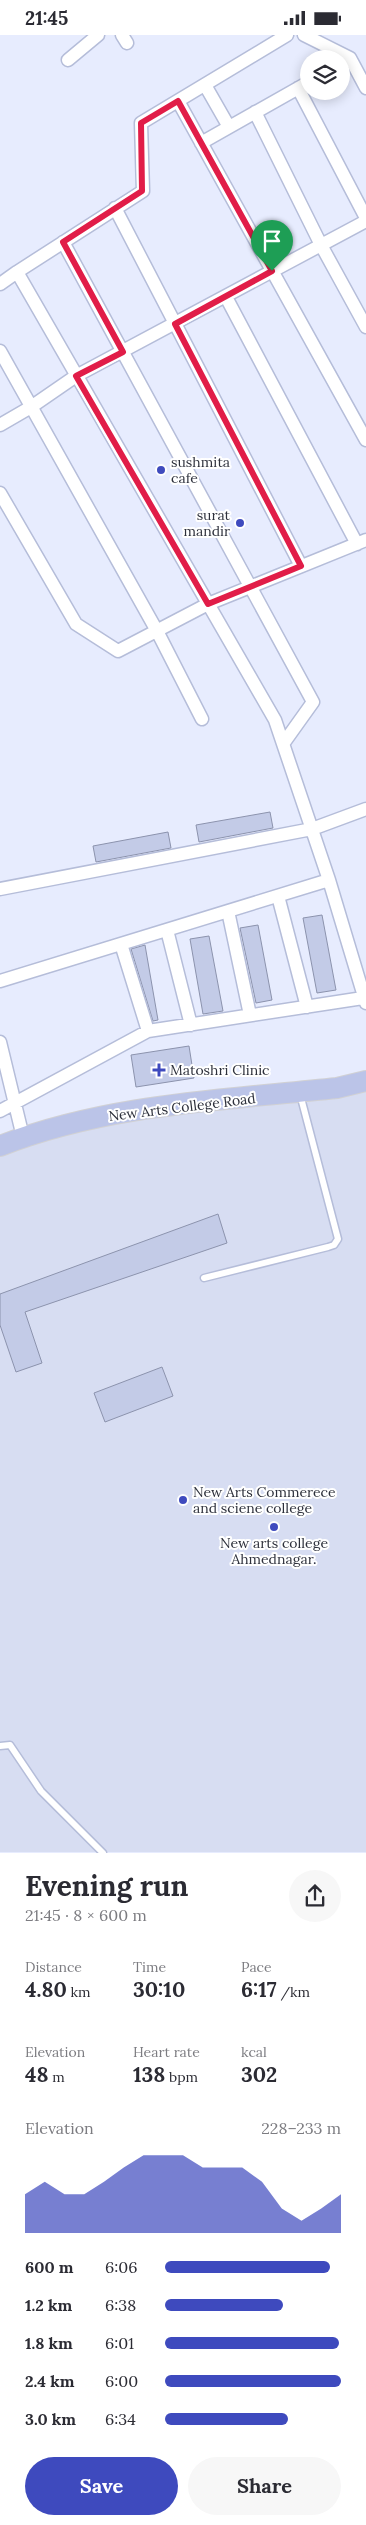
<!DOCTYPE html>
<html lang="en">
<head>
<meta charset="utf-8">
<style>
  body { margin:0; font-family:Lora,serif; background:#f7f7f7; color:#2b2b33; height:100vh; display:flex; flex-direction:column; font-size:19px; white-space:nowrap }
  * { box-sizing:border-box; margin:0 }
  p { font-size:16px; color:#7c7c81 }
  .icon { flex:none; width:28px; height:28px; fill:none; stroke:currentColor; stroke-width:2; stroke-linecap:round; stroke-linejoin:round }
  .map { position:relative; height:1818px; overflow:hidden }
  .details { display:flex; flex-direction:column; background:#fff; flex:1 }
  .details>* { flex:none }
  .buttons { position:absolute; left:300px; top:15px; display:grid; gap:10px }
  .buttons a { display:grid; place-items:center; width:50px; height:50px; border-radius:50%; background:#fff; box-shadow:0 2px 12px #0003; font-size:25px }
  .pin { position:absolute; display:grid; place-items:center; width:42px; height:42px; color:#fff; margin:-51px -21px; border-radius:50% 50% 50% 0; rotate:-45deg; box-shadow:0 0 5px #0007 }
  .pin .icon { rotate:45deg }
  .round { display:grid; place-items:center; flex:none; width:52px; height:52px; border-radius:26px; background:#f7f7f7 }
  .summary { display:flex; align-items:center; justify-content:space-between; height:85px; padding:0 25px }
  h1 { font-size:28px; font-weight:700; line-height:38px }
  .stats { display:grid; grid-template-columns:repeat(3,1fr); gap:8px; height:85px; padding:5px 25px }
  .stats div { display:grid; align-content:center }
  .stats b { font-size:21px; font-weight:700 }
  .stats small { font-size:14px; font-weight:400 }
  .stats p { font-size:14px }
  .chart { height:140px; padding:10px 25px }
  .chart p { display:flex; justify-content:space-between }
  .chart svg { width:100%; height:90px; margin-top:5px; fill:#3e4abe; opacity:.7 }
  .primary-button { display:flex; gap:10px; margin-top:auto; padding:10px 25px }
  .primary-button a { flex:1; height:58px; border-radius:30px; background:#3e4abe; color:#fff; font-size:20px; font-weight:700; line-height:58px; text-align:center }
  .primary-button a+a { background:#f7f7f7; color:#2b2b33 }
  ul { padding:0 25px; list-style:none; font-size:16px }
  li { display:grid; grid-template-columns:80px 60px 1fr; align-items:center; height:38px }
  li i { height:12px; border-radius:6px; background:#3e4abe }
  .status { display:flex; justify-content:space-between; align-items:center; height:35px; padding:0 25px; background:#fff; direction:ltr }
  .status svg { height:14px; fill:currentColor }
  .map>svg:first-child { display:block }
  .built { fill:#d7ddf2 }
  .building { fill:#c3cbe7; stroke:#8c93ad }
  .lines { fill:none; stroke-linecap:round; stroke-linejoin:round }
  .lane-casing { stroke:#b5bdd9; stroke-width:9 }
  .street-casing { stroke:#b5bdd9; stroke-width:15 }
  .primary-casing { stroke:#d1d1d4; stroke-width:22 }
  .lane { stroke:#fff; stroke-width:6 }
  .street { stroke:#fff; stroke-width:12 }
  .primary { stroke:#bbc4e8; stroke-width:20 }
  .route-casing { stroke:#fff; stroke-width:10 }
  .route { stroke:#e11d48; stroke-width:6 }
  .poi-dot { fill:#3e4abe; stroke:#fff; stroke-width:2 }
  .labels { text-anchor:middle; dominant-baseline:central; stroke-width:4; stroke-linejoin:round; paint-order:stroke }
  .poi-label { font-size:14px; fill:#2d303b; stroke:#fff; text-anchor:start }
  .street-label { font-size:14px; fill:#2d303b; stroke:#fff }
</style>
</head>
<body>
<div class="status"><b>21:45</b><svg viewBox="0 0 49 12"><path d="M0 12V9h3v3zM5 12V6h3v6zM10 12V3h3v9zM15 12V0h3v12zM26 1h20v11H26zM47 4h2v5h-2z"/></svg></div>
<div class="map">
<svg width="366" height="1818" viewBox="0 0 366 1818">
  <rect width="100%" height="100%" fill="#e7ecfe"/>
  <path class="built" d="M366,1042V1817H0V1112L23,1102Z"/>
  <path class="building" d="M270,777L273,793L199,807L196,790Z
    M168,797L171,813L96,827L93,811Z
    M322,880L336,955L317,958L303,883Z
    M258,890L272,965L256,968L240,893Z
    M209,901L223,976L203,979L190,904Z
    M145,910L158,985L153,986L131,914Z
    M189,1011L194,1043L136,1052L131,1020Z
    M218,1179L227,1208L25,1277L42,1328L16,1337L0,1290V1259Z
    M162,1332L173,1361L105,1387L94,1358Z"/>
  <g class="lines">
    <defs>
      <path id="lane" d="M204,1243L328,1212L334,1210L338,1204L300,1059
        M0,1711L10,1710L41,1756L103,1818"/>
      <path id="street" d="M122,0L127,8
        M304,0L350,23L366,53
        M68,25L98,0
        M205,50L229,92
        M298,53L366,183
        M178,66L366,405
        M255,77L321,210L366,292
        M201,108L309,47
        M115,173L301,531
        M63,207L313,667L283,709
        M17,237L143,156L141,88L287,0
        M0,249L17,237L275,685L329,845L366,968
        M226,262L357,509
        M0,316L157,596L202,684
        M0,390L31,372L76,341L366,186
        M0,458L76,589L118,616L208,569L366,505
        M0,854L312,794L366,774
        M278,861L307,972
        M228,876L250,980
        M167,895L191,990
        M121,909L148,996
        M0,946L329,845
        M0,1007L23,1102
        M0,1076L148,996L363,963"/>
      <path id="primary" d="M0,1111C106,1069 225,1065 337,1053L366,1046"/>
    </defs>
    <use href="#lane" class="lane-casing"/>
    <use href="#street" class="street-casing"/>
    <use href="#primary" class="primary-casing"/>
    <use href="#lane" class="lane"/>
    <use href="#street" class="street"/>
    <use href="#primary" class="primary"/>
  </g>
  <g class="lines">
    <defs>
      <path id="route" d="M178,66L272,236L175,289L301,531L208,569L76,341L123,317L63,207L142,156L141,88Z"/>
    </defs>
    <use href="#route" class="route-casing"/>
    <use href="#route" class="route"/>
  </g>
  <g class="poi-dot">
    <circle cx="161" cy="435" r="5"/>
    <circle cx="240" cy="488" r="5"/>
    <path d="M156.5 1027.5h5v5h5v5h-5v5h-5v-5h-5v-5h5z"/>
    <circle cx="183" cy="1465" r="5"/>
    <circle cx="274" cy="1492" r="5"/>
  </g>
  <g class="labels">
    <g class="poi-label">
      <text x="171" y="427">sushmita<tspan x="171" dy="16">cafe</tspan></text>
      <text x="230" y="480" text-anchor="end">surat<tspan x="230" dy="16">mandir</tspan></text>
      <text x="170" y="1035">Matoshri Clinic</text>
      <text x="193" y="1457">New Arts Commerece<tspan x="193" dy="16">and sciene college</tspan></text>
      <text x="274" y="1508" text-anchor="middle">New arts college<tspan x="274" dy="16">Ahmednagar.</tspan></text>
    </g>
    <g class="street-label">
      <text transform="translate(182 1072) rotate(-7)">New Arts College Road</text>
    </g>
  </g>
</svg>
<div class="buttons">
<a><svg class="icon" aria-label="layers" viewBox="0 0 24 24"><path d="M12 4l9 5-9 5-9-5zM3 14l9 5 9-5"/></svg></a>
</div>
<div class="pin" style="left:272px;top:236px;background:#1e9e55"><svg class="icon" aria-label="arrive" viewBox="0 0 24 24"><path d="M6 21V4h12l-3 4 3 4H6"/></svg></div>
</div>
<section class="details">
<div class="summary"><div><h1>Evening run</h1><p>21:45 · 8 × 600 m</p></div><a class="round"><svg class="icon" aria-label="share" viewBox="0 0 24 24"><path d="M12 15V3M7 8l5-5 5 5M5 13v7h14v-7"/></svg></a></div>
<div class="stats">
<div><p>Distance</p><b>4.80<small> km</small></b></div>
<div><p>Time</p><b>30:10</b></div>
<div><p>Pace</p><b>6:17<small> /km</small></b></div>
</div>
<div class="stats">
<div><p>Elevation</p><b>48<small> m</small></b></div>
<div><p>Heart rate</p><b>138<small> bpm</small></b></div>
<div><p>kcal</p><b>302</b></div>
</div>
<div class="chart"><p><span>Elevation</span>228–233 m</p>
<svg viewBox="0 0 160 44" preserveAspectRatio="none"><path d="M0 44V25L10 19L20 25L30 25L40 19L50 12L60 6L70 6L80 6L90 12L100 12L110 12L120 19L130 32L140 38L150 32L160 25V44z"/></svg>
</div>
<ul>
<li><b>600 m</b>6:06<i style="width:94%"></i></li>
<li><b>1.2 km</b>6:38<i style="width:67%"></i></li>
<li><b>1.8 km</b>6:01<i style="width:99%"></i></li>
<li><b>2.4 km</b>6:00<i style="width:100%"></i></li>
<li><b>3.0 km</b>6:34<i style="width:70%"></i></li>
</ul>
<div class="primary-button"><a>Save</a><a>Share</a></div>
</section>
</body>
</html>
